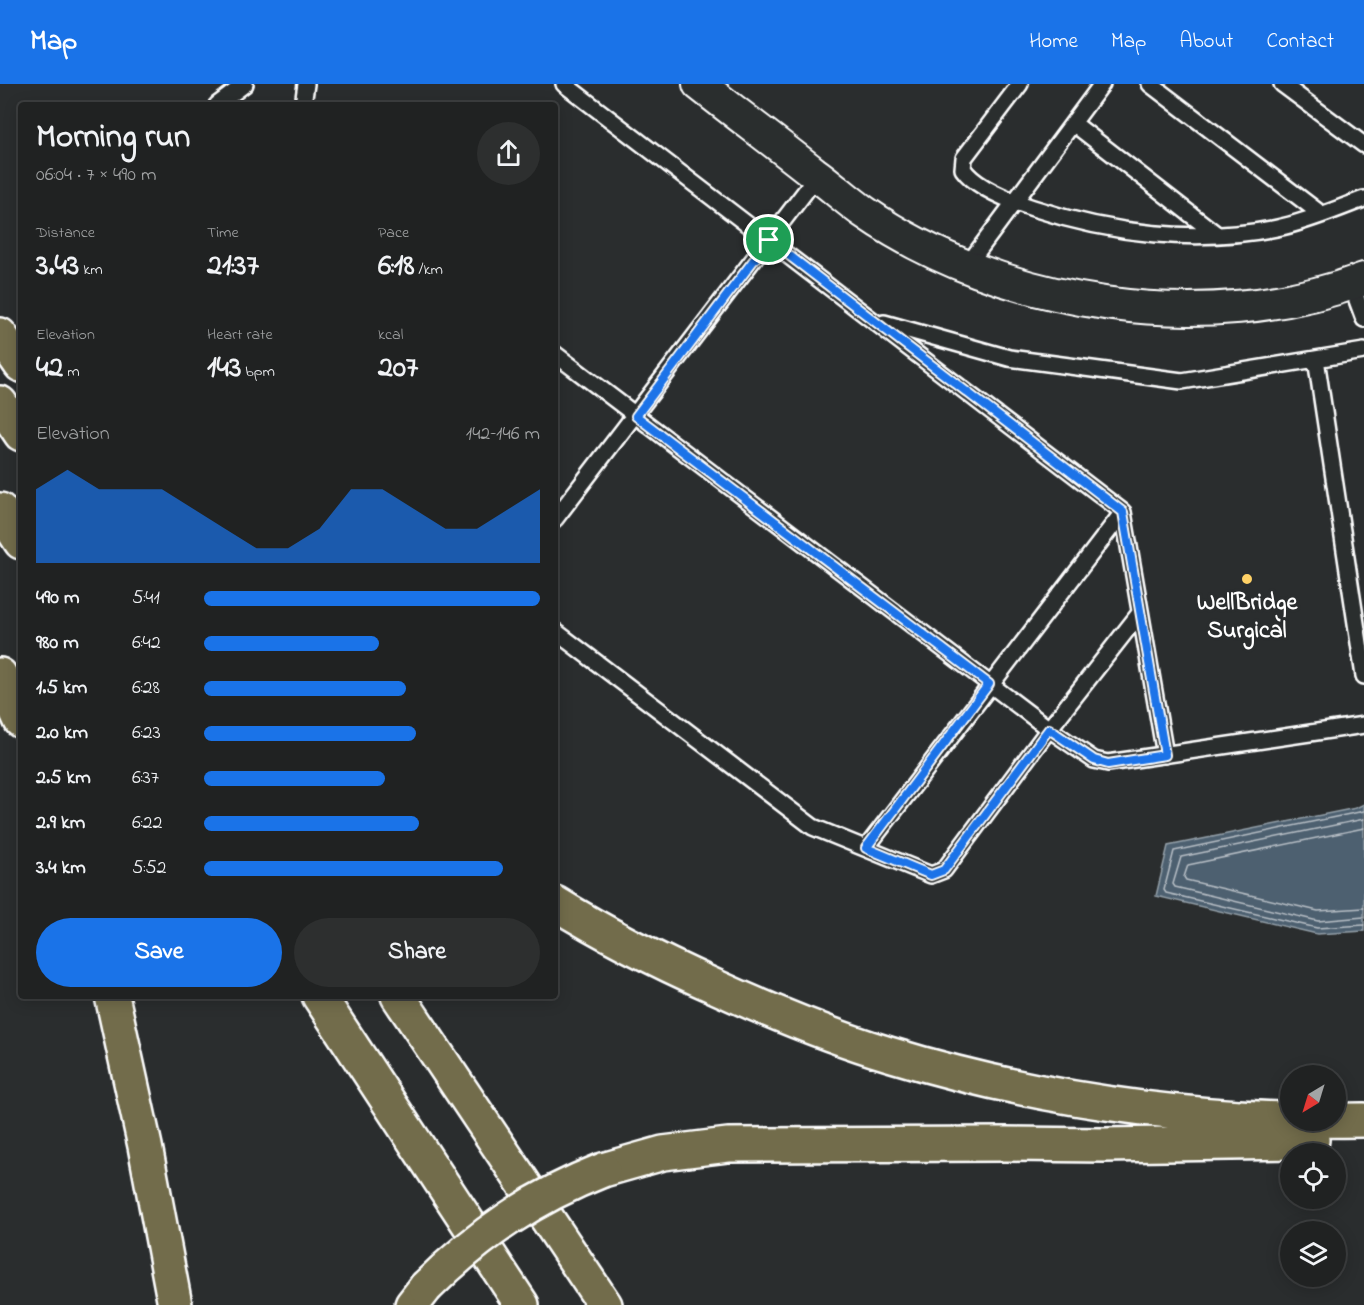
<!DOCTYPE html>
<html lang="en">
<head>
<meta charset="utf-8">
<style>
  body { margin:0; font-family:"Indie Flower",sans-serif; background:#2d2f2f; color:#f1f3f6; height:100vh; display:flex; flex-direction:column; font-size:22px; white-space:nowrap }
  * { box-sizing:border-box; margin:0 }
  p { font-size:20px; color:#a2a4a5 }
  .icon { flex:none; width:33px; height:33px; fill:none; stroke:currentColor; stroke-width:2; stroke-linecap:round; stroke-linejoin:round }
  .map { position:relative; flex:1; overflow:hidden }
  .panel { position:absolute; left:18px; top:18px; width:540px; height:897px; display:flex; flex-direction:column; background:#202222; border-radius:6px; box-shadow:0 3px 15px #0003,0 0 0 2px #3d3f40 }
  .panel>* { flex:none }
  .needle { width:39px; rotate:218deg }
  .tools { position:absolute; left:1280px; top:981px; display:grid; gap:12px }
  .tools a { display:grid; place-items:center; width:66px; height:66px; border-radius:50%; background:#202222; box-shadow:0 3px 15px #0003,0 0 0 2px #3d3f40; font-size:30px }
  .pin { position:absolute; display:grid; place-items:center; width:51px; height:51px; color:#fff; margin:-26px; border:3px solid #fff; border-radius:50%; box-shadow:0 2px 6px #0007 }
  .round { display:grid; place-items:center; flex:none; width:63px; height:63px; border-radius:32px; background:#2d2f2f }
  .summary { display:flex; align-items:center; justify-content:space-between; height:102px; padding:0 18px }
  h1 { font-size:33px; font-weight:700; line-height:45px }
  .stats { display:grid; grid-template-columns:repeat(3,1fr); gap:9px; height:102px; padding:6px 18px }
  .stats div { display:grid; align-content:center }
  .stats b { font-size:30px; font-weight:700 }
  .stats small { font-size:16px; font-weight:400 }
  .stats p { font-size:16px }
  .chart { height:168px; padding:12px 18px }
  .chart p { display:flex; justify-content:space-between }
  .chart svg { width:100%; height:108px; margin-top:6px; fill:#1a73e8; opacity:.7 }
  .action { display:flex; gap:12px; margin-top:auto; padding:12px 18px }
  .action a { flex:1; height:69px; border-radius:36px; background:#1a73e8; color:#fff; font-size:24px; font-weight:700; line-height:69px; text-align:center }
  .action a+a { background:#2d2f2f; color:#f1f3f6 }
  ul { padding:0 18px; list-style:none; font-size:20px }
  li { display:grid; grid-template-columns:96px 72px 1fr; align-items:center; height:45px }
  li i { height:15px; border-radius:8px; background:#1a73e8 }
  header { display:flex; align-items:center; gap:36px; box-sizing:border-box; height:84px; padding:0 30px; background:#1a73e8; color:#fff }
  header strong { font-size:28px }
  nav { display:flex; gap:33px; margin-inline-start:auto; font-size:21px }
  .map>svg:first-child { display:block }
  .water { fill:#4d6070; stroke:#94a0a9; stroke-width:1.5 }
  .lines { fill:none; stroke-linecap:round; stroke-linejoin:round }
  .shore { stroke:#b8bfc6; stroke-width:1.5 }
  .service-casing { stroke:#fff; stroke-width:20 }
  .minor-casing { stroke:#fff; stroke-width:36 }
  .motorway-casing { stroke:#fff; stroke-width:38 }
  .service { stroke:#2a2d2e; stroke-width:15 }
  .minor { stroke:#2a2d2e; stroke-width:32 }
  .motorway { stroke:#726c4b; stroke-width:33 }
  .motorway-bridge-casing { stroke:#fff; stroke-width:38; stroke-linecap:butt }
  .motorway-bridge { stroke:#726c4b; stroke-width:33 }
  .route-casing { stroke:#fff; stroke-width:12 }
  .route { stroke:#1a73e8; stroke-width:8 }
  .poi-dot { fill:#ffd166; stroke:#2a2d2e; stroke-width:2 }
  .labels { text-anchor:middle; dominant-baseline:central; stroke-width:6; stroke-linejoin:round; paint-order:stroke }
  .poi-label { font-size:24px; font-weight:bold; fill:#fff; stroke:#2a2d2e }
</style>
</head>
<body>
<header>
<strong>Map</strong>
<nav><a>Home</a><a>Map</a><a>About</a><a>Contact</a></nav>
</header>
<div class="map">
<svg width="1364" height="1221" viewBox="0 0 1364 1221">
  <rect width="100%" height="100%" fill="#2a2d2e"/>
  <filter id="ink" filterUnits="userSpaceOnUse"><feTurbulence type="fractalNoise" baseFrequency=".0167" numOctaves="2"/><feDisplacementMap in="SourceGraphic" scale="12" xChannelSelector="R" yChannelSelector="G"/><feConvolveMatrix kernelMatrix="1 2 1 2 8 2 1 2 1" color-interpolation-filters="sRGB"/></filter>
  <g filter="url(#ink)">
    <path class="water" d="M1364,720V847L1317,850L1156,812L1168,762L1356,724Z"/>
    <g class="lines">
      <path class="shore" d="M1364,727L1174,767L1164,806L1166,809L1317,844L1364,841
        M1364,735L1181,773L1173,800L1175,803L1318,837L1364,833
        M1364,744L1188,781L1184,793L1186,796L1318,827L1364,824"/>
      <defs>
        <path id="service" d="M564,0L1123,428L1165,671
          M1020,0L964,74L963,85C976,104 1011,117 1033,124C1111,150 1196,160 1277,144C1307,138 1336,125 1364,115
          M1150,0L1321,130
          M1282,0L1364,61
          M217,21L245,0
          M303,21L306,0
          M1073,39L1216,150
          M966,183L1102,0
          M1351,200L1364,235
          M884,239L1009,274L1182,297L1364,267
          M555,270L1049,645L1140,529
          M1316,275L1364,592
          M555,435L818,91
          M555,547L813,743L931,791L944,786L1049,645L1094,676L1108,679L1364,641
          M866,764L1123,428"/>
        <path id="minor" d="M699,0C737,30 776,59 814,89C831,101 847,116 864,128C1001,223 1207,254 1364,195"/>
        <path id="motorway" d="M0,251L21,281
          M0,319L21,350
          M0,426L21,458
          M0,591L21,637
          M555,819C605,850 658,877 712,901C769,927 829,952 889,970C1042,1017 1204,1038 1364,1036
          M112,912L145,1062L175,1221
          M319,912L522,1221
          M398,912L605,1221
          M603,1086L663,1069L728,1061L1006,1060L1104,1061L1297,1058L1312,1056
          M412,1221L426,1203"/>
      </defs>
      <use href="#service" class="service-casing"/>
      <use href="#minor" class="minor-casing"/>
      <use href="#motorway" class="motorway-casing"/>
      <use href="#service" class="service"/>
      <use href="#minor" class="minor"/>
      <use href="#motorway" class="motorway"/>
      <defs>
        <path id="motorway-bridge" d="M426,1203C479,1150 534,1113 603,1086"/>
      </defs>
      <use href="#motorway-bridge" class="motorway-bridge-casing"/>
      <use href="#motorway-bridge" class="motorway-bridge"/>
    </g>
  </g>
  <g class="lines" filter="url(#ink)">
    <defs>
      <path id="route" d="M769,156L1123,428L1165,671L1108,680L1094,676L1049,645L944,786L931,791L866,764L989,600L636,332Z"/>
    </defs>
    <use href="#route" class="route-casing"/>
    <use href="#route" class="route"/>
  </g>
  <circle class="poi-dot" cx="1247" cy="495" r="6"/>
  <g class="labels">
    <g class="poi-label">
      <text x="1247" y="519">WellBridge<tspan x="1247" dy="28">Surgical</tspan></text>
    </g>
  </g>
</svg>
<div class="tools">
<a><svg class="needle" viewBox="-14 -14 28 28"><path d="M0-13l5 13h-10z" fill="#e53935"/><path d="M0 13l5-13h-10z" fill="#a2a4a5"/></svg></a>
<a><svg class="icon" aria-label="locate" viewBox="0 0 24 24"><circle cx="12" cy="12" r="6"/><path d="M12 2v4M12 18v4M2 12h4M18 12h4"/></svg></a>
<a><svg class="icon" aria-label="layers" viewBox="0 0 24 24"><path d="M12 4l9 5-9 5-9-5zM3 14l9 5 9-5"/></svg></a>
</div>
<div class="pin" style="left:769px;top:156px;background:#1e9e55"><svg class="icon" aria-label="arrive" viewBox="0 0 24 24"><path d="M6 21V4h12l-3 4 3 4H6"/></svg></div>
<section class="panel">
<div class="summary"><div><h1>Morning run</h1><p>06:04 · 7 × 490 m</p></div><a class="round"><svg class="icon" aria-label="share" viewBox="0 0 24 24"><path d="M12 15V3M7 8l5-5 5 5M5 13v7h14v-7"/></svg></a></div>
<div class="stats">
<div><p>Distance</p><b>3.43<small> km</small></b></div>
<div><p>Time</p><b>21:37</b></div>
<div><p>Pace</p><b>6:18<small> /km</small></b></div>
</div>
<div class="stats">
<div><p>Elevation</p><b>42<small> m</small></b></div>
<div><p>Heart rate</p><b>143<small> bpm</small></b></div>
<div><p>kcal</p><b>207</b></div>
</div>
<div class="chart"><p><span>Elevation</span>142–146 m</p>
<svg viewBox="0 0 160 44" preserveAspectRatio="none"><path d="M0 44V14L10 6L20 14L30 14L40 14L50 22L60 30L70 38L80 38L90 30L100 14L110 14L120 22L130 30L140 30L150 22L160 14V44z"/></svg>
</div>
<ul>
<li><b>490 m</b>5:41<i style="width:100%"></i></li>
<li><b>980 m</b>6:42<i style="width:52%"></i></li>
<li><b>1.5 km</b>6:28<i style="width:60%"></i></li>
<li><b>2.0 km</b>6:23<i style="width:63%"></i></li>
<li><b>2.5 km</b>6:37<i style="width:54%"></i></li>
<li><b>2.9 km</b>6:22<i style="width:64%"></i></li>
<li><b>3.4 km</b>5:52<i style="width:89%"></i></li>
</ul>
<div class="action"><a>Save</a><a>Share</a></div>
</section>
</div>
</body>
</html>
